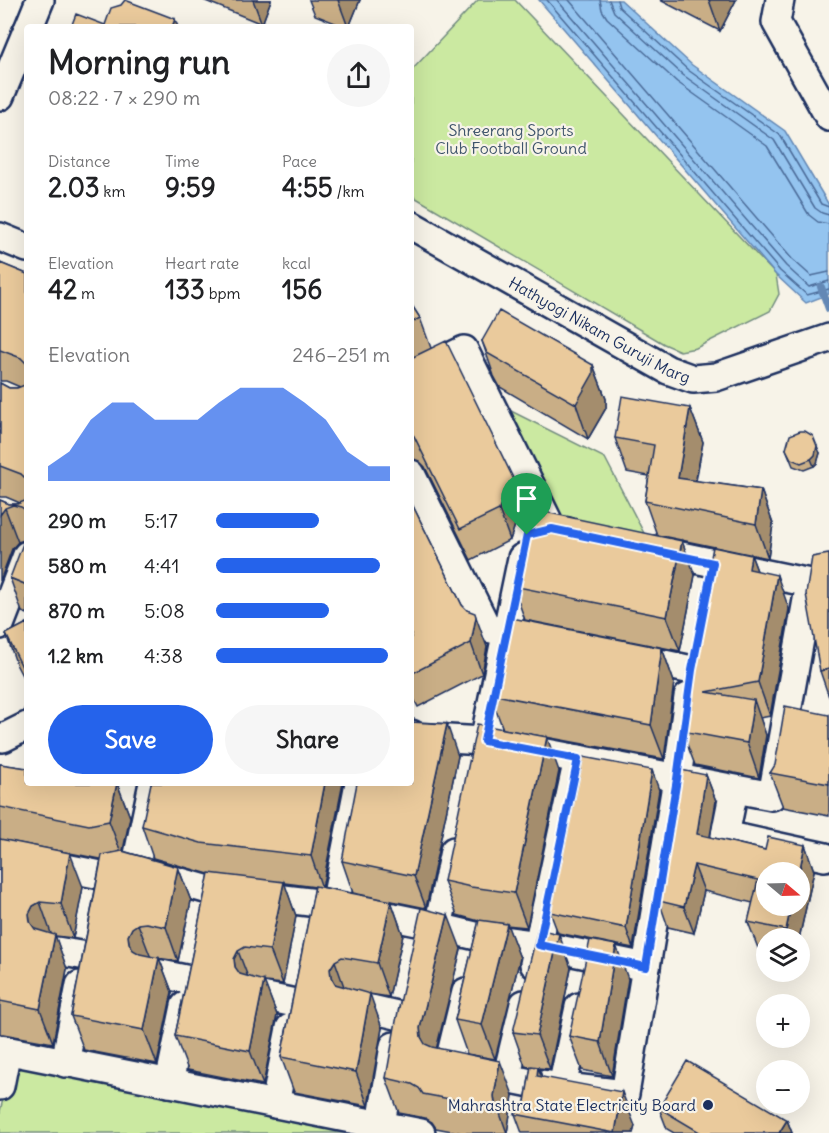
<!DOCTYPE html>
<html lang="en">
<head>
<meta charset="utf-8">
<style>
  body { margin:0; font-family:Delius,sans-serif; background:#f6f6f6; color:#202124; height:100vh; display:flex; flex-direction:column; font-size:22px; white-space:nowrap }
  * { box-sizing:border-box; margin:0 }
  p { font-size:20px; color:#757577 }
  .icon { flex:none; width:33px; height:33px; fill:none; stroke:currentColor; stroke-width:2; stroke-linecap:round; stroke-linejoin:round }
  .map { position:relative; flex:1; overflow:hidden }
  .sheet { position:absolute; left:24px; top:24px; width:390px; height:762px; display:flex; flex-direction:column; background:#fff; border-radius:6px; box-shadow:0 6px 24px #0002 }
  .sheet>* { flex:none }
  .needle { width:39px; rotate:109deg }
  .tools { position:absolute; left:756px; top:862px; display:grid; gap:12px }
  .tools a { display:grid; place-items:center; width:54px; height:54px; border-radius:50%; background:#fff; box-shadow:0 6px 24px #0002; font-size:30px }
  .pin { position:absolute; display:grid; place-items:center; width:51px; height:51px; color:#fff; margin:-62px -26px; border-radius:50% 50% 50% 0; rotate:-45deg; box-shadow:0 0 6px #0007 }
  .pin .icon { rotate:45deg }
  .round { display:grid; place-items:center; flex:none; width:63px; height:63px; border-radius:32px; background:#f6f6f6 }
  .overview { display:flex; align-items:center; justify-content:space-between; height:102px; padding:0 24px }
  h1 { font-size:33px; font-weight:700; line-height:45px }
  .figures { display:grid; grid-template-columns:repeat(3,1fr); gap:9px; height:102px; padding:6px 24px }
  .figures div { display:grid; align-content:center }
  .figures b { font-size:26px; font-weight:700 }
  .figures small { font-size:16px; font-weight:400 }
  .figures p { font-size:16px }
  .chart { height:168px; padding:12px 24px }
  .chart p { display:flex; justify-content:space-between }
  .chart svg { width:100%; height:108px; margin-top:6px; fill:#2563eb; opacity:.7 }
  .button { display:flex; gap:12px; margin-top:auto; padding:12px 24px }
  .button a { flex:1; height:69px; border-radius:36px; background:#2563eb; color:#fff; font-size:24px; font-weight:700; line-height:69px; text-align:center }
  .button a+a { background:#f6f6f6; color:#202124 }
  ul { padding:0 24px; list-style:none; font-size:20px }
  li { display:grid; grid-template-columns:96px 72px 1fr; align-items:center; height:45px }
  li i { height:15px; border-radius:8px; background:#2563eb }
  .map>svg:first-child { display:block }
  .green { fill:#cbe9a1; stroke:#738c80; stroke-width:1.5 }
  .water { fill:#94c4ef; stroke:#6488b5; stroke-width:1.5 }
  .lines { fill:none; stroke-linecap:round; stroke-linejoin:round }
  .shore { stroke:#4b6b98; stroke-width:1.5 }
  .stream { stroke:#6488b5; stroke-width:8 }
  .minor-casing { stroke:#1b2f5e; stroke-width:32 }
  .minor { stroke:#f7f3e8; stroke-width:27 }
  .wall { fill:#c9ae86; stroke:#1b2f5e; stroke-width:1.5 }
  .shaded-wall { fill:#a48d6d; stroke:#1b2f5e; stroke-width:1.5 }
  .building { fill:#eaca9c; stroke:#1b2f5e; stroke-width:1.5 }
  .route-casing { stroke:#fff; stroke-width:12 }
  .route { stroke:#2563eb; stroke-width:8 }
  .poi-dot { fill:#1b2f5e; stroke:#f7f3e8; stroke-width:2 }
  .labels { text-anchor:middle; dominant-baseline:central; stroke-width:4.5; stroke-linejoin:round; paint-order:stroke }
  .park-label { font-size:16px; fill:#3e546b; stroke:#f7f3e8 }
  .street-label { font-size:16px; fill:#1b2f5e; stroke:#f7f3e8 }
  .poi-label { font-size:16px; fill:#1b2f5e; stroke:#f7f3e8; text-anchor:end }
</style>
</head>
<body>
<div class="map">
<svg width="829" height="1133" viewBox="0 0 829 1133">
  <rect width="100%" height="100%" fill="#f7f3e8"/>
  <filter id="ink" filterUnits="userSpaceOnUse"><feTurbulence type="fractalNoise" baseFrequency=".0167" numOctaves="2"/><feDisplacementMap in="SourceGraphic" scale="12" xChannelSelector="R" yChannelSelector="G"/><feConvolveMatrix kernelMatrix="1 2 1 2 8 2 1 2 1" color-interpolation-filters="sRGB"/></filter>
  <g filter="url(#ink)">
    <path class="green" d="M478,0H515L776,275L779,294L770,311L696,348L680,351L664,344L411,195V71Z
      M503,407L605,458L648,541L558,521Z
      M12,1064L381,1133H0V1111Z"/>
    <path class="water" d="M539,0H621L692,65L785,131L829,205V294L806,303L776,275Z"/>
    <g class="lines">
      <path class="shore" d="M547,0L780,271L807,295L829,289
        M557,0L786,266L809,287L829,281
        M569,0L792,259L811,276L829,272
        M600,0L602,10L607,18L677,82L767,146L809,215L818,222L829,224
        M609,0L614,12L683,75L774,140L815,208L822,213L829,215
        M617,0L619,7L688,70L780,135L821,204L829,207"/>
      <path class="stream" d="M821,287L829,309"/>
      <defs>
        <g id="minor">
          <path d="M780,0L776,22L829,117"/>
          <path d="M29,27L40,0"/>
          <path d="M0,96L27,31"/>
          <path id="s1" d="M411,225L668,370L693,379L716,377L829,338"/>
          <path d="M0,237L27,248"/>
          <path d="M411,376L464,350L552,529L568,532"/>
          <path d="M411,474L487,628L540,639"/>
          <path d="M0,625L27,555"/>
          <path d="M631,657L692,670"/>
          <path d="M411,734L413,737L484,741L772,796L810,583L652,550"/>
          <path d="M0,737L3,738L27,726"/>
          <path d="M484,741L522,558"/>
          <path d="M734,790L725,835L825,857"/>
          <path d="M0,855L101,875L135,869L209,890L335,905L422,923L480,937L539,945L646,967"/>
          <path d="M135,869L153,783"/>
          <path d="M335,905L359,783"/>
          <path d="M438,927L454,851"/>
          <path d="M57,951L86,956"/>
          <path d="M534,964L578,759"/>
          <path d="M156,973L190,980"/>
          <path d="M466,992L448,1066L531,1083L625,1094L677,779L688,697"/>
          <path d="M262,996L295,1003"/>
          <path d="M358,1006L401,1016"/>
          <path d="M0,1049L421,1133"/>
          <path d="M65,1063L80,985"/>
          <path d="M506,1079L524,1004"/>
          <path d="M169,1083L185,1006"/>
          <path d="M0,1086L7,1050"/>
          <path d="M562,1087L579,1007"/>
          <path d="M275,1104L290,1028"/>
          <path d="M381,1124L394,1046"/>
        </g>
      </defs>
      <use href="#minor" class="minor-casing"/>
      <use href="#minor" class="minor"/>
    </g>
    <path class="wall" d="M203,0H271L262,24Z
      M309,0H360L349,27H345L315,15Z
      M660,0H736L720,31Z
      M0,263L27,274V585L24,540L18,542L12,549L0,500L9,504H17L20,503L6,497H0V383L9,388H17L20,387L6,381H0Z
      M411,304L420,318L431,348L518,488L528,515L695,575L680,651L525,620L513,586L527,519L515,525L510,540L471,560L425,467L419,461L411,458Z
      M482,341L593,365L606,399V408L588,439L500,387L494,376Z
      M690,408L703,442L696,481L761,490L773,524L768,558L657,535L645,501L649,476L627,472L615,438Z
      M786,449L820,453L817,463L814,466L804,470L793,466Z
      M411,502L462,605L487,647L482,674L418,707L411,693Z
      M829,554V697L820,671Z
      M751,555L757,571L789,609L770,716L760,718L766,735L759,778L695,765L682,731Z
      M10,578L27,585V614L22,612Z
      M27,623V685L17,666L6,634Z
      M662,648L674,682L664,759L503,729L490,694Z
      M27,707V719L24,709Z
      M829,715V816L783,807L770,773Z
      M458,756L426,908L353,893L342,861Z
      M0,764L117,783L130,817L123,851L178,867L191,901L178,961L157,958H159L172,992L157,1064L84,1050L71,1016L101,859L3,840H1L83,887L73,938L55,936L67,969L53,1043L3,1034H0Z
      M559,771L527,927L507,925L520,958L495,1059L467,1054L455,1020L479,921L457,915L444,881Z
      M706,775L716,801L710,837L765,850L805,845L814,871L799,939H766V949L758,948L748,922L753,903L704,891L694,933L668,927L659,901Z
      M343,783L322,887L391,901L403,935L389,997L369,994L382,1028L368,1106L294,1092L281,1057L315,887L284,883L296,916L283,984L264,982L277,1015L263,1085L188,1070L175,1036L209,874L153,858L142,826Z
      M659,790L633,948L558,933L550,912Z
      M461,949L436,1048L513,1095L507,1133H462L436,1128L432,1122L425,1118L399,1113L386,1078Z
      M571,968L550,1069L539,1068L542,1077L635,1126L633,1133H522L515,1114L521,1109L525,1102L531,1067L525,1066L513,1032Z
      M628,979L612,1076L582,1070L569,1036Z
      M659,1108L787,1120L792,1133H674L667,1129Z"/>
    <path class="shaded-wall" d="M253,0H271L262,24Z
      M338,0H360L349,27H348Z
      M709,0H736L720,31Z
      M175,19L178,27H172Z
      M593,365L606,399V408L588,439L576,404Z
      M690,408L703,442L690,510L678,478Z
      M817,446L820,453L817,463L814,466L811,459Z
      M761,490L773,524L768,558L756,524Z
      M504,494L515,525L510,540L499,510Z
      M5,508L18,542L12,549L0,581V515Z
      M682,541L695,575L680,651L667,617Z
      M751,555L764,589L749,569Z
      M777,575L789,609L770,716L758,682Z
      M476,617L487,647L482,674L471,643Z
      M662,648L674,682L664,759L651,725Z
      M754,700L766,735L759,778L747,743Z
      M447,724L458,756L426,908L414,876Z
      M547,737L559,771L527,927L514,893Z
      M652,770L659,790L633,948L626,928Z
      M706,775L716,801L706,860L697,834Z
      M117,783L130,817L122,855L109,821Z
      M325,783H343L322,888L311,856Z
      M805,845L814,871L799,939H789L786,930L791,906H800V873H799Z
      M70,853L83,887L73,938L61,904Z
      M694,865L704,891L694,933L684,907Z
      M178,867L191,901L178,961L166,927Z
      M284,882L296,916L283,984L270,950Z
      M391,901L403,935L389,997L377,963Z
      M40,902L52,936L42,948L30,922L29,914L33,906Z
      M448,915L461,949L433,1062L421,1037L420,1028Z
      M138,924L151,958L141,970L129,943L128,936L132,928Z
      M507,924L520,958L495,1059L482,1025Z
      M559,934L571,968L550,1069L537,1035Z
      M55,935L67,969L53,1043L40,1009Z
      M616,945L628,979L612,1076L600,1042Z
      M238,951L251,985L247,1001L235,967L234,959Z
      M159,958L172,992L157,1064L144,1030Z
      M335,961L347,995L343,1003L331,977L330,969Z
      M264,981L277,1015L263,1085L250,1051Z
      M370,994L382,1028L368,1106L356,1072Z
      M500,1061L513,1095L507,1133L498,1108L495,1104L494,1096Z
      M538,1067L551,1101L537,1076Z
      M622,1092L635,1126L633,1133H615Z
      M787,1120L792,1133H779Z"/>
    <path class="building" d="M125,0L175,19L172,27H71L76,14L105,25L111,8L121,5Z
      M0,263L27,274V364L21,358L0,350Z
      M411,304L420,318L411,323Z
      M499,311L593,365V374L576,404L487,353L482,341Z
      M446,341L518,488L504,494L499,510L460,529L414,436L411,433V358Z
      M27,382V480L21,474L0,466V383L9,388H17L25,385Z
      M622,396L690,408L678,478L761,490L756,524L645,501L654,445L615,438Z
      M800,431H805L813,436L817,446L815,455L811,459L801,463L791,459L786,449L790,435Z
      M27,498V511L21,507L13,505L5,508L0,515V500L9,504H17L25,501Z
      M411,502L462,605L467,610L475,613L476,617L471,643L411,674Z
      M540,511L682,541L667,617L513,586L528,514Z
      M27,533V585L10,578Z
      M713,547L751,555L749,569L777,575L758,682L706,692L754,700L747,743L682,731L695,639Z
      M829,554V669L820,671L806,594L812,557Z
      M507,617L662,648L651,725L490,694Z
      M27,623V677L6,634Z
      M785,706L829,715V784L770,773L775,765Z
      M411,722L447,724L414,876L342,861L357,783H411Z
      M477,724L547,737L514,893L471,887L444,881Z
      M583,757L652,770L626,928L550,912Z
      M0,764L27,768V783H117L109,821L89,825L0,807Z
      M681,770L706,775L697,834L765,850L768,837L805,845L799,873H766V906H791L786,930L748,922L758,880L694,865L684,907L659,901Z
      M151,783H325L311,856L201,843L142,826Z
      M0,839L70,853L61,904L40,902L33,906L29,914L30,922L35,929L55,935L40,1009L0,1001Z
      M122,851L178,867L166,927L146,923L138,924L132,928L128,936L129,943L133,950L140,954L159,958L144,1030L71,1016L102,855Z
      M209,873L284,882L270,950L245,947L238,951L234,959L235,967L240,974L264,981L250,1051L175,1036Z
      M315,886L391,901L377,963L342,957L335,961L330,969L331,977L335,984L370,994L356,1072L281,1057Z
      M421,908L448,915L420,1028L421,1037L425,1044L432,1047L500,1061L494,1096L495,1104L498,1108L423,1094L419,1088L412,1084L386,1078L396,1021Z
      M479,920L507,924L482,1025L455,1020Z
      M538,929L559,934L537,1035L513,1032Z
      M590,940L616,945L600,1042L569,1036Z
      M687,1061L787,1120L779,1133H701L659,1108Z
      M531,1066L538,1067L537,1076L622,1092L615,1133L515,1114L521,1109L525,1102Z"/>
  </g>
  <g class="lines" filter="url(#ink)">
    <defs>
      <path id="route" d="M552,529L713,563L692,670L677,779L646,967L539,945L578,759L484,741L527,535Z"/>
    </defs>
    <use href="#route" class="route-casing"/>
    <use href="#route" class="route"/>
  </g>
  <circle class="poi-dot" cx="708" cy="1105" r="6"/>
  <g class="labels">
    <g class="park-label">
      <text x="511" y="130">Shreerang Sports<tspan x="511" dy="18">Club Football Ground</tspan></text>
    </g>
    <g class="street-label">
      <text stroke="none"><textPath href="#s1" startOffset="216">Hathyogi Nikam Guruji Marg</textPath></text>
    </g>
    <g class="poi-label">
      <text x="696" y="1105">Mahrashtra State Electricity Board</text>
    </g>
  </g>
</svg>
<div class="tools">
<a><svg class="needle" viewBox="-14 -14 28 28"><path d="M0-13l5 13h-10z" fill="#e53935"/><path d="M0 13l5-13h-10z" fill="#757577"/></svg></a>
<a><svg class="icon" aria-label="layers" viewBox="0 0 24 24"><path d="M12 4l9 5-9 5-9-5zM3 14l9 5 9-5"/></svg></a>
<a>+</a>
<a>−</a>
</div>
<div class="pin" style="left:527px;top:535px;background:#1e9e55"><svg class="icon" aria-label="arrive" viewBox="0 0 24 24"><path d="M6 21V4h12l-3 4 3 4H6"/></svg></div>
<section class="sheet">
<div class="overview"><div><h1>Morning run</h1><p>08:22 · 7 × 290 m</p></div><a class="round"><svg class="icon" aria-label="share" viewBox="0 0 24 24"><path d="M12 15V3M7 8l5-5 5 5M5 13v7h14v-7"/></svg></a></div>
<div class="figures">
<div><p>Distance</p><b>2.03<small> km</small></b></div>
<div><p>Time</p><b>9:59</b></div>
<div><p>Pace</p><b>4:55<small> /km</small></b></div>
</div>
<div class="figures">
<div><p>Elevation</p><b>42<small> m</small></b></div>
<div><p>Heart rate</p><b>133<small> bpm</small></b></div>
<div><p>kcal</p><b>156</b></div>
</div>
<div class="chart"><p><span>Elevation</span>246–251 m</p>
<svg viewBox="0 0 160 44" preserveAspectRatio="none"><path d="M0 44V38L10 32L20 19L30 12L40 12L50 19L60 19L70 19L80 12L90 6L100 6L110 6L120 12L130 19L140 32L150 38L160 38V44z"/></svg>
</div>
<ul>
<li><b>290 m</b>5:17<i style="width:59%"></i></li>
<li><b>580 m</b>4:41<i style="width:94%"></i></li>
<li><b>870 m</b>5:08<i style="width:65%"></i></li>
<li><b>1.2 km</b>4:38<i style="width:99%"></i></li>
</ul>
<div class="button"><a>Save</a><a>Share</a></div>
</section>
</div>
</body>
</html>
